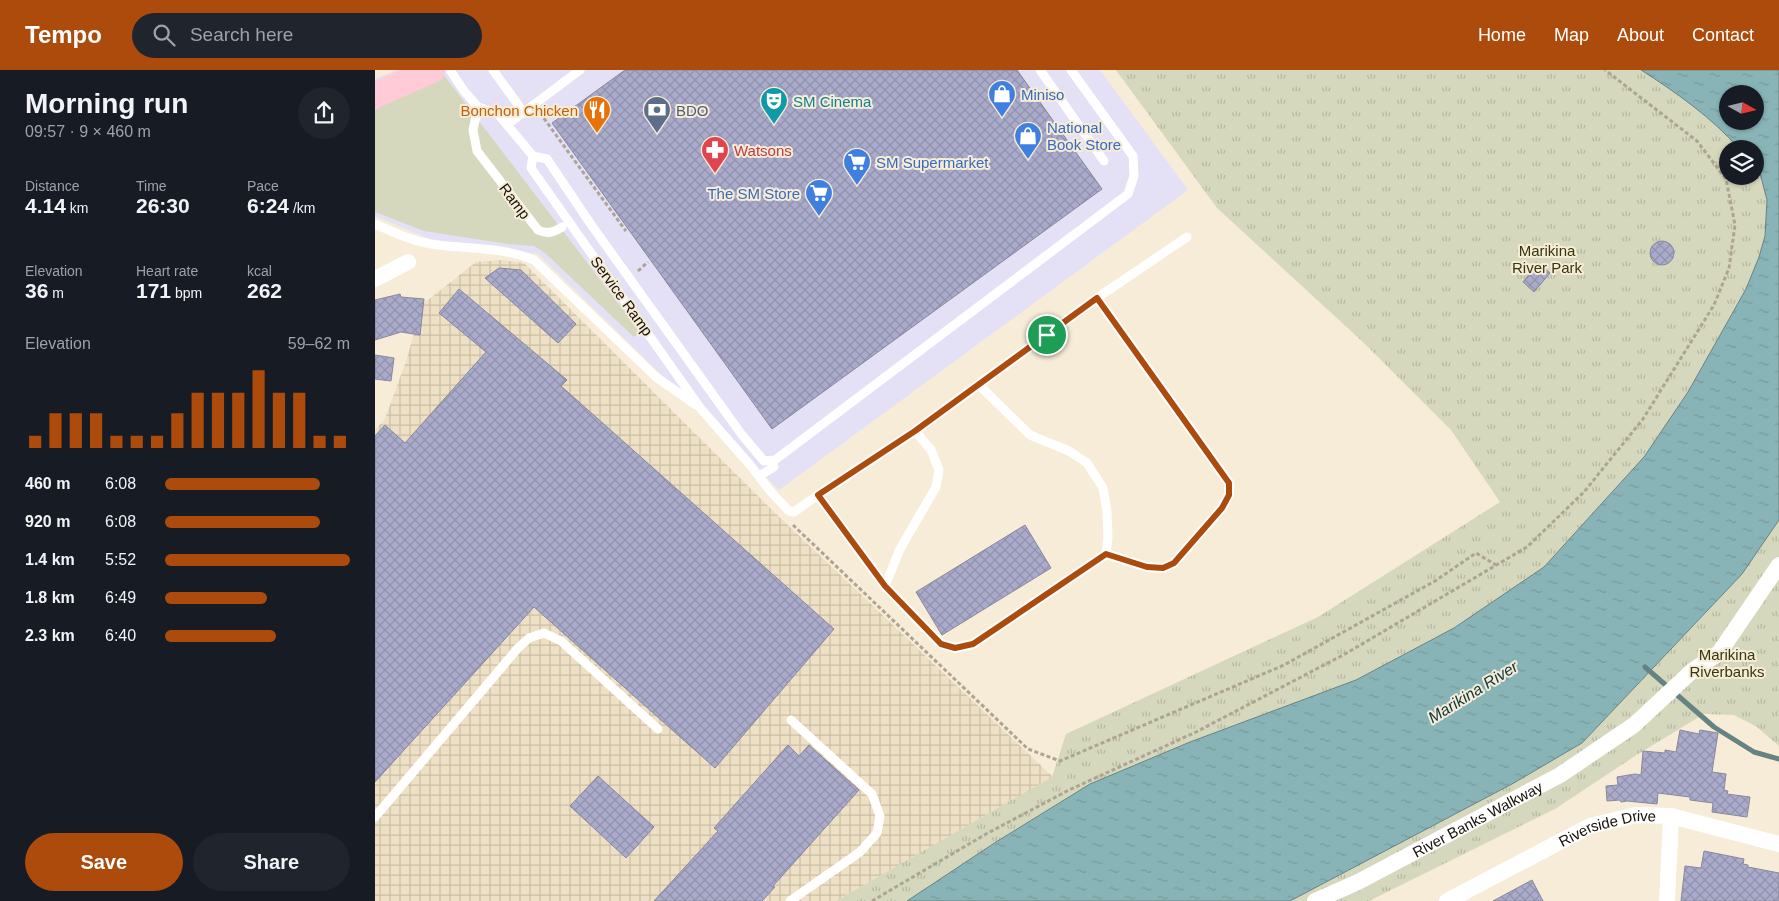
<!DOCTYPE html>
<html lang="en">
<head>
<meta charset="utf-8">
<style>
  body { margin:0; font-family:Arial,sans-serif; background:#20242c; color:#f1f3f6; height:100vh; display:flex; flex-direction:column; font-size:19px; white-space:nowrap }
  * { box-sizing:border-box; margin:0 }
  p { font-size:16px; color:#9ea1a6 }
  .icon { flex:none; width:28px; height:28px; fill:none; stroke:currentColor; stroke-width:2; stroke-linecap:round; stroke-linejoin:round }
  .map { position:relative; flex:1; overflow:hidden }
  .drawer { display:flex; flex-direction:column; background:#171b24; width:375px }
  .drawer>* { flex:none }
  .needle { width:32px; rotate:98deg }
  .fabs { position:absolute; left:1344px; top:15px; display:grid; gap:10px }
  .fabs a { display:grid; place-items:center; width:45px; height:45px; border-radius:50%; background:#171b24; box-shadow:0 1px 4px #0004; font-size:25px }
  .pin { position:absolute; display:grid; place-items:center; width:42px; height:42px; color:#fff; margin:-21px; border:2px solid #fff; border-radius:50%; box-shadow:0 1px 5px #0007 }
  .round { display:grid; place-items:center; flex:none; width:52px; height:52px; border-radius:26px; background:#20242c }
  .headline { display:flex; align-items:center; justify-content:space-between; height:85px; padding:0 25px }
  h1 { font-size:28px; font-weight:800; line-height:38px }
  .stats { display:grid; grid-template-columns:repeat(3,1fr); gap:8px; height:85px; padding:5px 25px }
  .stats div { display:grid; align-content:center }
  .stats b { font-size:21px; font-weight:800 }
  .stats small { font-size:14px; font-weight:400 }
  .stats p { font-size:14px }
  .chart { height:140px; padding:10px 25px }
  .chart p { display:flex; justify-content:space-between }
  .chart svg { width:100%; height:90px; margin-top:5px; stroke:#ad4b0c; stroke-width:6 }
  .button { display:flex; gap:10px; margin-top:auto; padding:10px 25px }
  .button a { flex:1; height:58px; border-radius:30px; background:#ad4b0c; color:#fff; font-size:20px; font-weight:800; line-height:58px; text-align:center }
  .button a+a { background:#20242c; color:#f1f3f6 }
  ul { padding:0 25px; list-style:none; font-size:16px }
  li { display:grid; grid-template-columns:80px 60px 1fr; align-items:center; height:38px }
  li i { height:12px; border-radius:6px; background:#ad4b0c }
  header { display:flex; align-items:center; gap:30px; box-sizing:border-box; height:70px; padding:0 25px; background:#ad4b0c; color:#fff }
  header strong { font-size:24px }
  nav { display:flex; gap:28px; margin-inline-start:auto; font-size:18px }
  .search { width:350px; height:45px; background:#20242c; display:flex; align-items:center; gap:12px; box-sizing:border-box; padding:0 18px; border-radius:28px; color:#9ea1a6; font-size:19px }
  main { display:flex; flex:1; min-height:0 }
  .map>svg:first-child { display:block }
  .commercial { fill:#e4e0f6 }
  .industrial { fill:url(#industrial-grid) }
  .grass { fill:#d6d8bd }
  .park { fill:url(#park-tufts) }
  .water { fill:url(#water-ripples); stroke:#668383; fill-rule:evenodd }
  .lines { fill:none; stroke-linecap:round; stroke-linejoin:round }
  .stream { stroke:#668383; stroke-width:5 }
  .building { fill:url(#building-cross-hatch); stroke:#88889c }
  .path { stroke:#ada494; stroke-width:3; stroke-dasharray:4 2.5; stroke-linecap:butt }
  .lane { stroke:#fff; stroke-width:9 }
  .street { stroke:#fff; stroke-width:16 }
  .primary { stroke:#fecbd6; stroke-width:26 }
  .route-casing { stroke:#fff; stroke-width:10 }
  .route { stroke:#ad4b0c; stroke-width:6 }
  .labels { text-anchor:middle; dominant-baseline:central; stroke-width:4; stroke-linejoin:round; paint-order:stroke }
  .shop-label { font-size:15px; fill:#366cbe; stroke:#f7ecd7; text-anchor:start }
  .culture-label { font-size:15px; fill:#0d838f; stroke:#f7ecd7; text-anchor:start }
  .food-label { font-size:15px; fill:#c56008; stroke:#f7ecd7; text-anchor:end }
  .service-label { font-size:15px; fill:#4e5e75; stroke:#f7ecd7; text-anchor:start }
  .health-label { font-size:15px; fill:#be3a42; stroke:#f7ecd7; text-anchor:start }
  .street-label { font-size:15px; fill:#15110a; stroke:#f7ecd7 }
  .park-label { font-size:15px; fill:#36370d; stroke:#f7ecd7 }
  .water-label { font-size:16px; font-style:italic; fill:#0b3639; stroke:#f7ecd7 }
</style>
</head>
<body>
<header>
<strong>Tempo</strong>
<div class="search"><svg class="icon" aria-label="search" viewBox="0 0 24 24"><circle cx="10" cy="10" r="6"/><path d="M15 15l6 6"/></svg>Search here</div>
<nav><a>Home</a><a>Map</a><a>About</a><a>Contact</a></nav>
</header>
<main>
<section class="drawer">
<div class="headline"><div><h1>Morning run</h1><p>09:57 · 9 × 460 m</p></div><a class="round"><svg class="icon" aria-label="share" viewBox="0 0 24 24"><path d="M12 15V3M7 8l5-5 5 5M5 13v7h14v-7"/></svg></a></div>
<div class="stats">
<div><p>Distance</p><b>4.14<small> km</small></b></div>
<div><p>Time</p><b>26:30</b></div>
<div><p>Pace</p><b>6:24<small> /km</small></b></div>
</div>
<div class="stats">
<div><p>Elevation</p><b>36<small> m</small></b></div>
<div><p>Heart rate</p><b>171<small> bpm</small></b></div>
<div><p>kcal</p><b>262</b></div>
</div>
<div class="chart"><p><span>Elevation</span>59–62 m</p>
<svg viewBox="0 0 160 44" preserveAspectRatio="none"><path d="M5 44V38M15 44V27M25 44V27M35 44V27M45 44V38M55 44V38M65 44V38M75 44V27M85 44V17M95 44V17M105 44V17M115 44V6M125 44V17M135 44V17M145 44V38M155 44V38"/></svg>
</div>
<ul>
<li><b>460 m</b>6:08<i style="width:84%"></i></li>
<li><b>920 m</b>6:08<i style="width:84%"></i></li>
<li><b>1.4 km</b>5:52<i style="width:100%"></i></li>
<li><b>1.8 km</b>6:49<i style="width:55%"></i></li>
<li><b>2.3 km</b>6:40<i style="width:60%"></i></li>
</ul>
<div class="button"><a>Save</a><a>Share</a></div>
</section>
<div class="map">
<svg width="1404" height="831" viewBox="0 0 1404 831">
  <defs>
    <pattern id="industrial-grid" width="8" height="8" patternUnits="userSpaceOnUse" patternTransform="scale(1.25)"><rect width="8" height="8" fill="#eee0c4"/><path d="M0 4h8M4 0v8" fill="none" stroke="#cbbfa7"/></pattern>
    <pattern id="park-tufts" width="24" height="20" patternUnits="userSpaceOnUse" patternTransform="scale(1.25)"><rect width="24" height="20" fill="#d6d8bd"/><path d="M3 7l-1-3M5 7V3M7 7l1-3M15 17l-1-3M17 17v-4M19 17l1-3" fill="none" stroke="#b7b8a1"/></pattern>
    <pattern id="water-ripples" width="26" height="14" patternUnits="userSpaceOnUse" patternTransform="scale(1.25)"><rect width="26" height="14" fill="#89b4b7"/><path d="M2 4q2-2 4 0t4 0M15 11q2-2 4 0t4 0" fill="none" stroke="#759a9c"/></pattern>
    <pattern id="building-cross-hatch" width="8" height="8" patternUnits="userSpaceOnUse" patternTransform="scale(1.25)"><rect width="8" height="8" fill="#aaabcb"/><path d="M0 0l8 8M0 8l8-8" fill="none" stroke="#9192ad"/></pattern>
  </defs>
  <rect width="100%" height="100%" fill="#f7ecd7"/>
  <path class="commercial" d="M21,0H725L813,120L404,420L163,184L57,170L0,146V9Z"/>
  <path class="industrial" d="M128,190L149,193L397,440L678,707L461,831H0V360L10,349L31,291L48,234L101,192Z"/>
  <path class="grass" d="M62,0H65L265,262L259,267L170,183L159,176L133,174L49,161L0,142V40Z"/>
  <path class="park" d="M741,0H1266C1299,21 1339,49 1364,79H1352V106H1380V97L1385,103L1392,130L1390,166L1384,187L1371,219L1313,322L1269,387L1169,497L1079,558L981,610L815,672L715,714L621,772L532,831H461L677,707L691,664L943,547L1125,432L1076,360L989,273L842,138Z
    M1404,450V676L1382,657L1359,645L1329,644L1260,686L1180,739L994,831H915L1137,714L1207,673L1367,504Z"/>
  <path class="water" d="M1266,0H1404V450L1367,504L1207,673L1137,714L915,831H532L621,772L715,714L815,672L981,610L1079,558L1169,497L1269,387L1313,322L1371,219L1384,187L1390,166L1392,130L1385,103L1380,97V79H1364C1339,49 1299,21 1266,0ZM1352,24H1380V51H1352Z"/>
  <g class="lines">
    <path class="stream" d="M1270,597L1339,657L1379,682L1404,689"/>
  </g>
  <path class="building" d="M250,0H642L727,119L397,359L177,53Z
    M1275 183a12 12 0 1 1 24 0a12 12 0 1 1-24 0Z
    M1163,193L1175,203L1159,222L1148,212Z
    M124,198L146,200L201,254L183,273L110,208Z
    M84,219L192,310L186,316L459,559L340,698L159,537L0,712V366L10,355L30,373L111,282L64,243Z
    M25,224L26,227L49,229L45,265L26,262L0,270V230Z
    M0,285L19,288L16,311L0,309Z
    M650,455L676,498L567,565L541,522Z
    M1305,660L1324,664L1325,660L1343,663L1337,702L1351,704L1349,720L1353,721L1352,724L1375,727L1372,747L1337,742L1338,733L1315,730V727L1283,723L1282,734L1252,731L1246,732L1245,730L1232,731L1231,716L1243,715L1242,707L1260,704L1266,705L1268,681L1290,683V680L1301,682Z
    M413,675L424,686L434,675L484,720L398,816L400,817L387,831H279L343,761L339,758Z
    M223,706L279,757L251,788L195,736Z
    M1329,781L1369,789L1368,794L1373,795V797L1404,803V831H1306L1310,796L1326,798Z
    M1157,810L1168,831H1118Z"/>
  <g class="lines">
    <path class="path" d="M165,43L251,161
      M263,201L273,192
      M418,455L653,679L685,691L909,595L1060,511L1101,483L1121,495
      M497,831L611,764L694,720L821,662L970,584L1152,477L1209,422L1268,349L1339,235L1354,198L1360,155L1351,109L1322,71L1230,0"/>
    <path class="lane" d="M75,0L89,21L103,37L123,44L158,86L156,98L326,339L376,396L396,422L414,441L419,442L443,425L540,361L722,228L812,167
      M118,0L149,43
      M665,0L729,91
      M103,37L98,60L102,81L163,160C172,164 178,163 187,157
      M133,54L205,0
      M158,86L172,89L217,156L367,365L389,391L400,390L753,124L759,106L758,86L696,0
      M0,154C20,163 41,173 63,175C95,179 128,177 159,190L281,307L321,335
      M722,228L854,413V425L847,438L799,493L788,498L772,497L731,484
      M384,406L399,397
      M443,425L510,516L566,574L580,578L598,574L731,484L733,467L732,441L728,418L712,393L694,381L655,365L604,315
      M510,516L525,479L561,417L564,400L556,380L540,361
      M0,747L143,578L154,568L169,563L186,571L283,659
      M415,831L485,782L502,763L505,746L497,724L416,650"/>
    <g class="street">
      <path d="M0,209L33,192"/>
      <path id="s1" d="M940,831L983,812L1185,705L1259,655L1317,601L1344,583L1404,495"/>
      <path id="s2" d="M1072,831L1215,756L1261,745L1296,746L1404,774"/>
      <path d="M1292,831L1296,746"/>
    </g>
    <path class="primary" d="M0,25L57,0"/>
  </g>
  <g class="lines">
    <defs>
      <path id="route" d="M722,228L854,413V425L847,438L799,493L788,498L772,497L731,484L598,574L580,578L566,574L510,516L443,425L540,361Z"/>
    </defs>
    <use href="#route" class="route-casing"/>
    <use href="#route" class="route"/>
  </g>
  <defs>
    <symbol id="shop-pin" viewBox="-11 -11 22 30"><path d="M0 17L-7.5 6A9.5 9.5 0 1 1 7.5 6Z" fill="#3f7fe0" stroke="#f7ecd7"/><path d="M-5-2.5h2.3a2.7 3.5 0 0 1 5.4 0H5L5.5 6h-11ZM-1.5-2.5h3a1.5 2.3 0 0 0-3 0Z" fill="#fff"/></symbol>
    <symbol id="theatre-pin" viewBox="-11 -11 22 30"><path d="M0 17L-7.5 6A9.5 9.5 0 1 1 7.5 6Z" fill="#0f9aa8" stroke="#f7ecd7"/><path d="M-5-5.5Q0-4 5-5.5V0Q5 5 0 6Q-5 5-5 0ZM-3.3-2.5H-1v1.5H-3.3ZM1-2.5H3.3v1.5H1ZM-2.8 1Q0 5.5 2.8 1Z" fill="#fff"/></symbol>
    <symbol id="restaurant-pin" viewBox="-11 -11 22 30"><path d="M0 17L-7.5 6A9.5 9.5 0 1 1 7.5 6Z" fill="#e8710a" stroke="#f7ecd7"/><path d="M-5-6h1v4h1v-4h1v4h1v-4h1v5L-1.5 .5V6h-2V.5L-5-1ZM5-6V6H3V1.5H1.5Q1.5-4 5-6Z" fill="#fff"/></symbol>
    <symbol id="bank-pin" viewBox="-11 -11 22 30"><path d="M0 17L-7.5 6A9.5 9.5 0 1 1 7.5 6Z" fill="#5c6f8a" stroke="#f7ecd7"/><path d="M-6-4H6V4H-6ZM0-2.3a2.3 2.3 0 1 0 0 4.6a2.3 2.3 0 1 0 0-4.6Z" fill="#fff"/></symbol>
    <symbol id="pharmacy-pin" viewBox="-11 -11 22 30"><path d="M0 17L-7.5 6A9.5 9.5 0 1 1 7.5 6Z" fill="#e0444e" stroke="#f7ecd7"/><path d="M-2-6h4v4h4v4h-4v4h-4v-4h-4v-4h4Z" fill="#fff"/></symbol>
    <symbol id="supermarket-pin" viewBox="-11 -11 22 30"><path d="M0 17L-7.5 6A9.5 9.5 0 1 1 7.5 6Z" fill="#3f7fe0" stroke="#f7ecd7"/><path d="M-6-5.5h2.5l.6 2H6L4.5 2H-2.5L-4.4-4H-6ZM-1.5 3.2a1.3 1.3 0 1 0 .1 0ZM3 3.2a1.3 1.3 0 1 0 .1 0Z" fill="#fff"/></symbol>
  </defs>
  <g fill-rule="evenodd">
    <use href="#shop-pin" x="611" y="8" width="32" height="43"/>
    <use href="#theatre-pin" x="383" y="15" width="32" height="43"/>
    <use href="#restaurant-pin" x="206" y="24" width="32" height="43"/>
    <use href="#bank-pin" x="266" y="24" width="32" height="43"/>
    <use href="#shop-pin" x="637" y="50" width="32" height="43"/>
    <use href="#pharmacy-pin" x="324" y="64" width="32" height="43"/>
    <use href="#supermarket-pin" x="466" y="76" width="32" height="43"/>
    <use href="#supermarket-pin" x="428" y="107" width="32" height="43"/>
  </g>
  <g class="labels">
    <g class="shop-label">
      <text x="646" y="24">Miniso</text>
      <text x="672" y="57">National<tspan x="672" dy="17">Book Store</tspan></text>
      <text x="501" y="92">SM Supermarket</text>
      <text x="425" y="123" text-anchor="end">The SM Store</text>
    </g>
    <g class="culture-label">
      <text x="418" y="31">SM Cinema</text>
    </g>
    <g class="food-label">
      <text x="203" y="40">Bonchon Chicken</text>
    </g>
    <g class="service-label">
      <text x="301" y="40">BDO</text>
    </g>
    <g class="health-label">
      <text x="359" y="80">Watsons</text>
    </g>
    <g class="street-label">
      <text transform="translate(140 131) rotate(53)">Ramp</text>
      <text transform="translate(247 226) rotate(54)">Service Ramp</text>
      <text stroke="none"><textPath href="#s1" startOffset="182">River Banks Walkway</textPath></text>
      <text stroke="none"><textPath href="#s2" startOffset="178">Riverside Drive</textPath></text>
    </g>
    <g class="park-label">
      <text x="1172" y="180">Marikina<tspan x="1172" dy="17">River Park</tspan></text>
      <text x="1352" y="584">Marikina<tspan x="1352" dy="17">Riverbanks</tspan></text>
    </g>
    <g class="water-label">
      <text transform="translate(1098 622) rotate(-32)">Marikina River</text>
    </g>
  </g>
</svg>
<div class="fabs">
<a><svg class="needle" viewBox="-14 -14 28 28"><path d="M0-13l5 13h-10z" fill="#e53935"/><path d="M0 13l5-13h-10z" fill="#9ea1a6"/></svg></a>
<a><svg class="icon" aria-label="layers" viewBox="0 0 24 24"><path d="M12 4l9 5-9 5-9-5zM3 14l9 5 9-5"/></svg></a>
</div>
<div class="pin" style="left:672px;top:265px;background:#1e9e55"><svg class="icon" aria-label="arrive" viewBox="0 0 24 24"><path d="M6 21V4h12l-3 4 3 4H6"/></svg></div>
</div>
</main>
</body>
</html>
